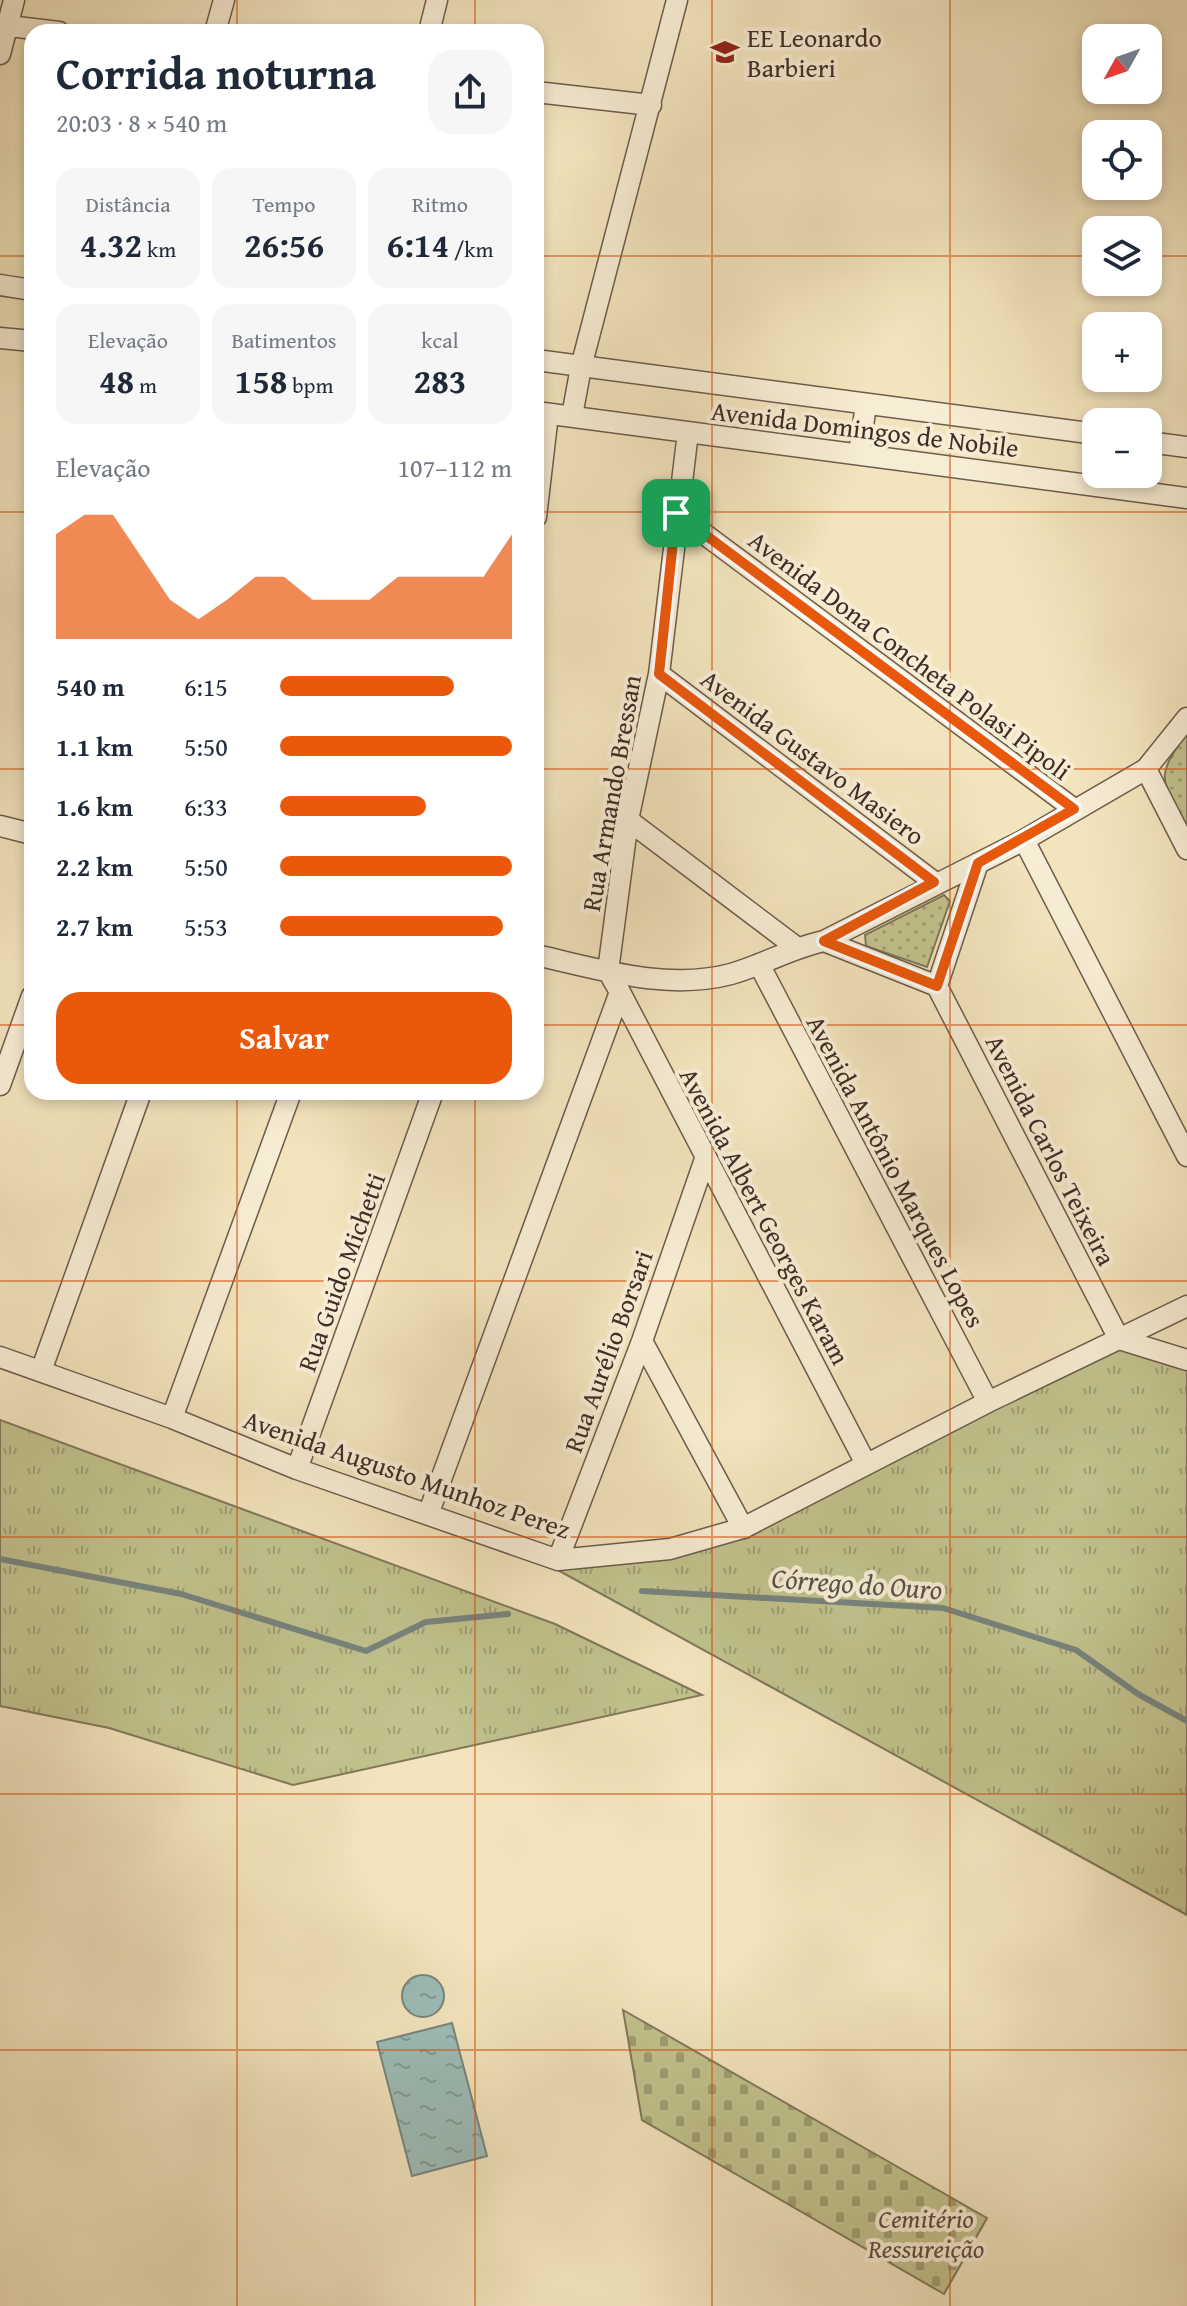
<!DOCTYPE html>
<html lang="pt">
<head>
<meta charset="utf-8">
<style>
  body { margin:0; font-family:"Gentium Book Plus",serif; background:#f6f6f7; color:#1f2937; height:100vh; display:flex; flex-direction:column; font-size:30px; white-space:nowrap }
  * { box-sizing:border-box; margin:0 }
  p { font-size:26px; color:#747a83 }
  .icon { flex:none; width:44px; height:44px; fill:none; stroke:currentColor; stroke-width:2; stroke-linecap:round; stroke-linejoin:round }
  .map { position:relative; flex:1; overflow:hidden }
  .drawer { position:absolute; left:24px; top:24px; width:520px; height:1076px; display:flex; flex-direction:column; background:#fff; border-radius:24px; box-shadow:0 4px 12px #0003 }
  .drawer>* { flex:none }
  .needle { width:52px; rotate:230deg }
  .fabs { position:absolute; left:1082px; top:24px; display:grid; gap:16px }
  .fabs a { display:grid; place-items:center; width:80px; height:80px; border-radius:16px; background:#fff; box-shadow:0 4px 12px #0003; font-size:40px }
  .pin { position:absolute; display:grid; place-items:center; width:68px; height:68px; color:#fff; margin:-34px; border-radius:16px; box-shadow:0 4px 12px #0006 }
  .round { display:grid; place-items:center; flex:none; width:84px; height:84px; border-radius:24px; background:#f6f6f7 }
  .headline { display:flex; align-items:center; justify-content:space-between; height:136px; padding:0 32px }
  h1 { font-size:44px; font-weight:700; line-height:60px }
  .metrics { display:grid; grid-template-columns:repeat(3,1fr); gap:12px; height:136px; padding:8px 32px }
  .metrics div { display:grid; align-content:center; border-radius:20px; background:#f6f6f7; text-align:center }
  .metrics b { font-size:34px; font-weight:700 }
  .metrics small { font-size:22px; font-weight:400 }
  .metrics p { font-size:22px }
  .chart { height:224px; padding:16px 32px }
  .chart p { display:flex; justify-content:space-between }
  .chart svg { width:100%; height:144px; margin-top:8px; fill:#ea580c; opacity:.7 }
  .button { display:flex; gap:16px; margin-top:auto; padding:16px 32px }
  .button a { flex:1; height:92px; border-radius:24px; background:#ea580c; color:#fff; font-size:32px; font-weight:700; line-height:92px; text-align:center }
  ul { padding:0 32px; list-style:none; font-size:26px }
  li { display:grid; grid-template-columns:128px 96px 1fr; align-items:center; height:60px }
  li i { height:20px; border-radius:10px; background:#ea580c }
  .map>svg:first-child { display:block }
  .grass { fill:url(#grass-tufts); stroke:#80785a; stroke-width:2 }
  .cemetery { fill:url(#cemetery-stones); stroke:#80785a; stroke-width:2 }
  .park { fill:url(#park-dots); stroke:#80785a; stroke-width:2 }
  .water { fill:url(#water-ripples); stroke:#77847e; stroke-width:2 }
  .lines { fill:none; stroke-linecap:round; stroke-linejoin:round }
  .stream { stroke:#77847e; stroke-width:6 }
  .minor-casing { stroke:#6c5c4c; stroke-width:23 }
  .minor { stroke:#f7edd4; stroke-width:20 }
  .route-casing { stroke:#fff; stroke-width:16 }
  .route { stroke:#ea580c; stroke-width:10 }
  .grid { fill:none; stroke:#d7550f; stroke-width:2; stroke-opacity:0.55 }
  .labels { text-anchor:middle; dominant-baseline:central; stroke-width:8; stroke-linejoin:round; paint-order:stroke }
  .poi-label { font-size:26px; fill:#3f2e27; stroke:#f7edd4; text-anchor:start }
  .street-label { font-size:26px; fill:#3f2e27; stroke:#f7edd4 }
  .park-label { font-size:26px; font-style:italic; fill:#594c3b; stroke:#f7edd4 }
  .water-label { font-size:28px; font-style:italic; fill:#56524b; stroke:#f7edd4 }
</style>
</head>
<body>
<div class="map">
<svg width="1187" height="2306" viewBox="0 0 1187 2306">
  <defs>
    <pattern id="grass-tufts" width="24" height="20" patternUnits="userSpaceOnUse" patternTransform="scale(2)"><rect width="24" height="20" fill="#c1c28d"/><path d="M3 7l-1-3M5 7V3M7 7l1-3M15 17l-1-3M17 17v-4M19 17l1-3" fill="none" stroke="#9e9e73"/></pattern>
    <pattern id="cemetery-stones" width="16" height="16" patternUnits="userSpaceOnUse" patternTransform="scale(2)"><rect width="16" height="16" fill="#c1c28d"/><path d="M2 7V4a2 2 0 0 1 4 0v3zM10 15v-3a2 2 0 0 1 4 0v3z" fill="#9e9e73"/></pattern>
    <pattern id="park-dots" width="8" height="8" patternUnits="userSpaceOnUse" patternTransform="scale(2)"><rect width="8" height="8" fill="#c1c28d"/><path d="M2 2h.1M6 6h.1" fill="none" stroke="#9e9e73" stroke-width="1.8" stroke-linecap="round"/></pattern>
    <pattern id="water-ripples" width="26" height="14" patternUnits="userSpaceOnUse" patternTransform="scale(2)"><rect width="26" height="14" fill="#9cbdb8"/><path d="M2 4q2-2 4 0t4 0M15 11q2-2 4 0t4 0" fill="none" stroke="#819a96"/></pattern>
  </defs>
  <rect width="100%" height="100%" fill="#f2e4bd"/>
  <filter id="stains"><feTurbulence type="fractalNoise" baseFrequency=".0025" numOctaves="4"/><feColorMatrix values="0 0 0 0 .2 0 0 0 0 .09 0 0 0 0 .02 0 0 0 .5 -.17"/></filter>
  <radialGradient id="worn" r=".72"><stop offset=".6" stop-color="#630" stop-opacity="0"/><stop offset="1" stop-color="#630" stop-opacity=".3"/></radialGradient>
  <path class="grass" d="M1119,1341L1187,1363V1915L534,1557L583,1567L748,1538L868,1466Z
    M0,1420L555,1624L702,1695L293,1785L109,1728L0,1706Z"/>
  <path class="cemetery" d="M623,2010L987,2218L944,2294L642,2120Z"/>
  <path class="park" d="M1187,733V828C1162,778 1153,780 1187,733Z
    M944,895L950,901L927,967L866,946L865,935Z"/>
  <path class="water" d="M402 1996a21 21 0 1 1 42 0a21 21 0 1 1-42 0Z
    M452,2023L487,2156L412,2176L377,2042Z"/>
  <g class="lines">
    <path class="stream" d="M0,1559L181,1594L366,1651L426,1622L508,1614
      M642,1591L943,1608L1076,1650L1138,1694L1187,1721"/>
    <defs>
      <path id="minor" d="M0,25L59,32
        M215,32L224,0
        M429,32L437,0
        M0,54L14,0
        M536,92L651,105
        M0,285L32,290
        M0,338L32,341
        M536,360L1096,434
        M536,412L1187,498
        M572,416L581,367L677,0
        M1148,442L1187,447
        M859,453L866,405
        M676,513L1074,809
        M536,517L548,414
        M659,674L934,882
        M1146,769L1187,849
        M628,820L796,947
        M0,826L32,834
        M1024,840L1187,1156
        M824,941L937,986L1119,1339L1187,1360
        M536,955C598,969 667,991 731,974C763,965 791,948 824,941L1024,840L1146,769L1187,718
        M759,964L988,1402
        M937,986L978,863
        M620,992L866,1464
        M0,1085L32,996
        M642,1341L743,1528
        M0,1357L172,1418L297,1469L558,1560L670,1549L743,1528L988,1402L1187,1306
        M41,1371L141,1092
        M172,1418L291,1092
        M297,1469L433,1092
        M429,1512L620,992L608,971L628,820L659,674L688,432
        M558,1560L642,1341L705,1159"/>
    </defs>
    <use href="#minor" class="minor-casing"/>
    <use href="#minor" class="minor"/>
  </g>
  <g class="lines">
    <defs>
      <path id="route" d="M676,513L1074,809L978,863L937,986L824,941L934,882L659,674Z"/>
    </defs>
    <use href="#route" class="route-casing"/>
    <use href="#route" class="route"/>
  </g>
  <path class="grid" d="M237,0V32M475,0V32M712,0V2306M950,0V2306M0,256H32M536,256H1096M1148,256H1187M0,512H32M536,512H1187M0,769H32M536,769H1187M0,1025H32M536,1025H1187M237,1092V2306M475,1092V2306M0,1281H1187M0,1537H1187M0,1794H1187M0,2050H1187"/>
  <defs>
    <symbol id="school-bare" viewBox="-9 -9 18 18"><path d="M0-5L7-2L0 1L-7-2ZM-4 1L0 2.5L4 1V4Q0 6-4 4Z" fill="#8f2418" stroke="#f7edd4" stroke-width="2.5" paint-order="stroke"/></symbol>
  </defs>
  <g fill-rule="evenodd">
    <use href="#school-bare" x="705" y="32" width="40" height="40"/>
  </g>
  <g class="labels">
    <g class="poi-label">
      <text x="747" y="37">EE Leonardo<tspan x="747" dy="30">Barbieri</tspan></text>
    </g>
    <g class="street-label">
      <text transform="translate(865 429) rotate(7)">Avenida Domingos de Nobile</text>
      <text transform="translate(910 655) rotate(37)">Avenida Dona Concheta Polasi Pipoli</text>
      <text transform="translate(813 757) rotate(37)">Avenida Gustavo Masiero</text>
      <text transform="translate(611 793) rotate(-80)">Rua Armando Bressan</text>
      <text transform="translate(1051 1150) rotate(63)">Avenida Carlos Teixeira</text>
      <text transform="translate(896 1171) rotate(62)">Avenida Antônio Marques Lopes</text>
      <text transform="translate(765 1216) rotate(62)">Avenida Albert Georges Karam</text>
      <text transform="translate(341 1272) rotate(-70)">Rua Guido Michetti</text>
      <text transform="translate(608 1351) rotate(-70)">Rua Aurélio Borsari</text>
      <text transform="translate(407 1474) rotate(19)">Avenida Augusto Munhoz Perez</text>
    </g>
    <g class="park-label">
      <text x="926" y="2218">Cemitério<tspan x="926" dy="30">Ressureição</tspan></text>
    </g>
    <g class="water-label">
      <text transform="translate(857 1583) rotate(4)">Córrego do Ouro</text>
    </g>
  </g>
  <rect width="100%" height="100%" filter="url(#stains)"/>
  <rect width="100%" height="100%" fill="url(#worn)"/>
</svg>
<div class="fabs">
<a><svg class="needle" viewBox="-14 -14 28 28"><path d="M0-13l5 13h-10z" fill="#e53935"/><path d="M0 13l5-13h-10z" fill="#747a83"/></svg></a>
<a><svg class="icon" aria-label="locate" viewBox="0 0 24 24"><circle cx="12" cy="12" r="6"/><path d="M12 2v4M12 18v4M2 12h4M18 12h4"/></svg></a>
<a><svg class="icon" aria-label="layers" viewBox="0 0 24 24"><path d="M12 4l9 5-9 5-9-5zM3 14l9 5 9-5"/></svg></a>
<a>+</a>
<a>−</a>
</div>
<div class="pin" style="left:676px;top:513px;background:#1e9e55"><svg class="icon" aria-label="arrive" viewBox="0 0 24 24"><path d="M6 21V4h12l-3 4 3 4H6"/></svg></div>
<section class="drawer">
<div class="headline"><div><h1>Corrida noturna</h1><p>20:03 · 8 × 540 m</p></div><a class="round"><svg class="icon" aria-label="share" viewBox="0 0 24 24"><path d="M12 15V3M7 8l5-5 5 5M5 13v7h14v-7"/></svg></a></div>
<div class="metrics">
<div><p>Distância</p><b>4.32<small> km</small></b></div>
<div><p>Tempo</p><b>26:56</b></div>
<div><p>Ritmo</p><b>6:14<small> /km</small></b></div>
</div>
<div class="metrics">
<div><p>Elevação</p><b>48<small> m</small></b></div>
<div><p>Batimentos</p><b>158<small> bpm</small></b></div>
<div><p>kcal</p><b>283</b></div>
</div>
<div class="chart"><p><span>Elevação</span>107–112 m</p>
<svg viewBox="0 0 160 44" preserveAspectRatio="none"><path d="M0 44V12L10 6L20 6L30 19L40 32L50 38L60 32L70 25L80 25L90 32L100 32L110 32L120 25L130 25L140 25L150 25L160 12V44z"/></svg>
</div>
<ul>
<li><b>540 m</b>6:15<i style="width:75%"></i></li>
<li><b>1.1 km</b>5:50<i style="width:100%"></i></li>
<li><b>1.6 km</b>6:33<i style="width:63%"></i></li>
<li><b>2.2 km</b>5:50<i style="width:100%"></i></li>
<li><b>2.7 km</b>5:53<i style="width:96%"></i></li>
</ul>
<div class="button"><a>Salvar</a></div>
</section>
</div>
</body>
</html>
